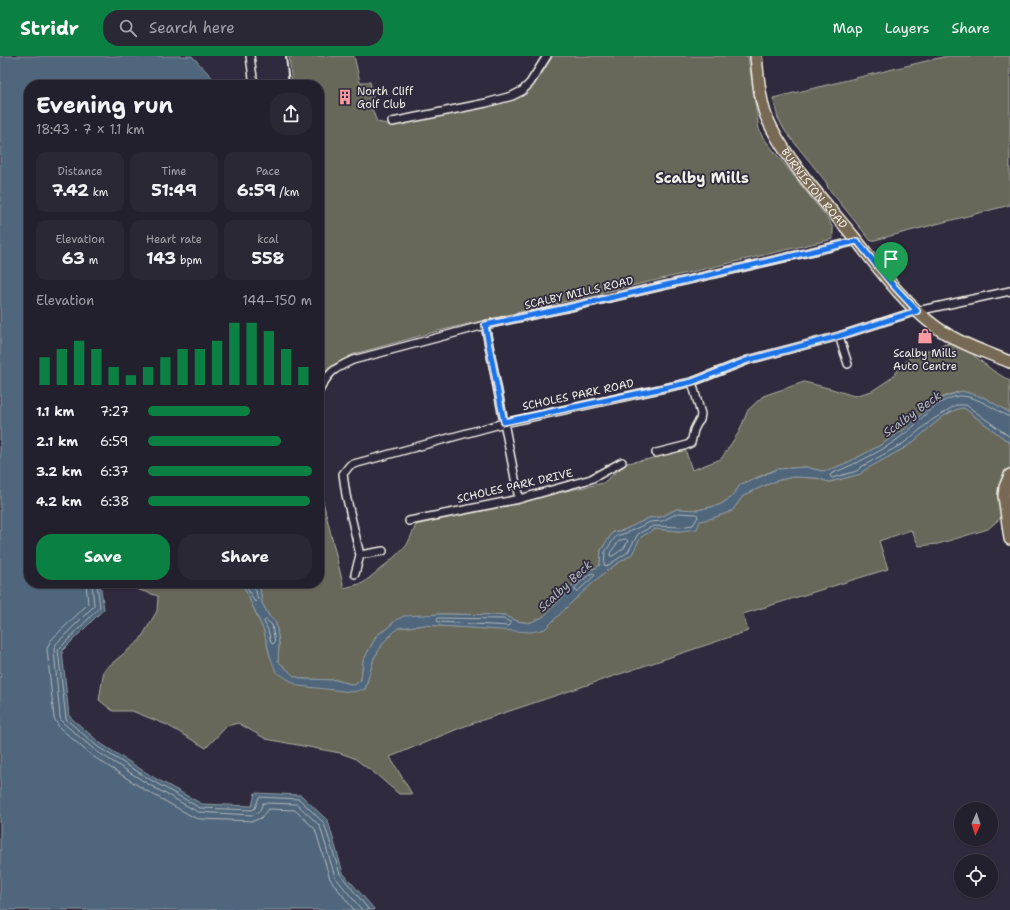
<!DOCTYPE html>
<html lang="en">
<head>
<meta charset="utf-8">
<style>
  body { margin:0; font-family:"Shantell Sans",sans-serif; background:#2b2836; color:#f1f3f6; height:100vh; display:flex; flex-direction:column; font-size:15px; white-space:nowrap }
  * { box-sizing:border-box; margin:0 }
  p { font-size:13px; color:#a3a3aa }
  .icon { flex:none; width:22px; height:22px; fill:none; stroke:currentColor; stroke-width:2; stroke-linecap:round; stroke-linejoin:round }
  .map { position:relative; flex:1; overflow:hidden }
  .side { position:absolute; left:24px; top:24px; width:300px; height:508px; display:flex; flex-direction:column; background:#23202e; border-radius:16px; box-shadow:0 1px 3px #0004,0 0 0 1px #403e4a }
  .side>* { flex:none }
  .needle { width:26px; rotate:183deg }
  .controls { position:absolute; left:954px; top:746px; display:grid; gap:8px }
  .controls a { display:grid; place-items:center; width:44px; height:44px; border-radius:50%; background:#23202e; box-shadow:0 1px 3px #0004,0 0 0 1px #403e4a; font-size:20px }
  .pin { position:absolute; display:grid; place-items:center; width:34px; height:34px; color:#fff; margin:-41px -17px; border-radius:50% 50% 50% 0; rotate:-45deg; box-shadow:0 0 4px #0007 }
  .pin .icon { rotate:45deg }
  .round { display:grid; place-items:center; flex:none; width:42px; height:42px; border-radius:16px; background:#2b2836 }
  .overview { display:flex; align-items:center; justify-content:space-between; height:68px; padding:0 12px }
  h1 { font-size:22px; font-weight:700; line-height:30px }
  .figures { display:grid; grid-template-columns:repeat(3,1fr); gap:6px; height:68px; padding:4px 12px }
  .figures div { display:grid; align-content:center; border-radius:10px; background:#2b2836; text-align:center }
  .figures b { font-size:17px; font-weight:700 }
  .figures small { font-size:11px; font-weight:400 }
  .figures p { font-size:11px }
  .chart { height:112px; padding:8px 12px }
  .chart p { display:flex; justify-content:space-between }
  .chart svg { width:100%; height:72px; margin-top:4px; stroke:#0b8043; stroke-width:6 }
  .primary-button { display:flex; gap:8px; margin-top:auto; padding:8px 12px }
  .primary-button a { flex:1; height:46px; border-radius:16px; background:#0b8043; color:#fff; font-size:16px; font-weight:700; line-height:46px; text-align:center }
  .primary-button a+a { background:#2b2836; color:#f1f3f6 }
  ul { padding:0 12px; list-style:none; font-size:13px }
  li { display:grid; grid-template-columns:64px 48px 1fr; align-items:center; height:30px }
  li i { height:10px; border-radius:5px; background:#0b8043 }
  header { display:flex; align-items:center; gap:24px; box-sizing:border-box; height:56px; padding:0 20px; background:#0b8043; color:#fff }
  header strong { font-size:19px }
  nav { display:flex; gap:22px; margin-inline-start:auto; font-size:14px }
  .search { width:280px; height:36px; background:#2b2836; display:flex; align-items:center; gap:10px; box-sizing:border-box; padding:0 14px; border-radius:16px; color:#a3a3aa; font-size:15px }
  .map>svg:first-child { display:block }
  .green { fill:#67685a; stroke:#aeaca1 }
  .water { fill:#4f667b; stroke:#919ea7 }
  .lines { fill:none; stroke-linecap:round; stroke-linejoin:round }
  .shore { stroke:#b2b9bc; stroke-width:1 }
  .street-casing { stroke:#f4f1e8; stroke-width:10 }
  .primary-casing { stroke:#f4f1e8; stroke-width:14 }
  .street { stroke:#2f2a3d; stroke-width:7 }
  .primary { stroke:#786954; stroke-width:11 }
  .rail { stroke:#f4f1e8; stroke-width:2 }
  .route-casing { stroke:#fff; stroke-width:8 }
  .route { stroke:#1a73e8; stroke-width:5 }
  .labels { text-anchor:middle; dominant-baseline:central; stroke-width:3.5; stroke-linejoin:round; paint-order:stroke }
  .poi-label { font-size:11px; fill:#f4f1e8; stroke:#2f2a3d; text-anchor:start }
  .street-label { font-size:11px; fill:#f4f1e8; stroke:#2f2a3d }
  .water-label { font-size:12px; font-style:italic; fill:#b2b9bc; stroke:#2f2a3d }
  .district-label { font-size:15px; font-weight:bold; fill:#f4f1e8; stroke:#2f2a3d }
</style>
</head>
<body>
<header>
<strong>Stridr</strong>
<div class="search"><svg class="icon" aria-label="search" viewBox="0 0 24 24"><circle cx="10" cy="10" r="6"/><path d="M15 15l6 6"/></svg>Search here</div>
<nav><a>Map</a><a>Layers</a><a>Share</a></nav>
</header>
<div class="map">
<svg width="1010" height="854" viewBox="0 0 1010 854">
  <rect width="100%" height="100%" fill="#2f2a3d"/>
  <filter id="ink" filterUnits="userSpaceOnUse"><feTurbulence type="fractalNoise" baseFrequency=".025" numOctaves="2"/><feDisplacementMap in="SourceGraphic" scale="8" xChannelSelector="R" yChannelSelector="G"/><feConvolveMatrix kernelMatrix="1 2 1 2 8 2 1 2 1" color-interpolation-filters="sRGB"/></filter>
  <g filter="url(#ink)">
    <path class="green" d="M289,0H354L360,26H370L373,39L371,50L377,66L393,69L507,46C522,40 533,32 541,19C545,13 548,6 553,0H748L759,73L762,80L828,163L833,172V183L434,276L354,298L333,309L322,321L319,326V29H292Z
      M947,0H1010V149L871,185L828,132L826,126L785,75L778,62L773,42Z
      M949,287L971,297L992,314L1010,325V357L985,342L962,335L948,339L937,344L905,373L879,390L849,406L829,414L822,415L806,411L777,413L741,428L731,442L719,449L698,454L677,453L661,461L649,462L624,474L613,476L601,494L600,509L596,512L590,514L577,524L563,541L543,561L529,567L517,565L504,559L440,558L396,564L386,573L377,579L363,605L361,624L354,629L336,624L303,623L294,620L278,605L279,588L276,567L269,560L262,547L260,533L255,527H319V429L344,532L363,527L390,505L407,489L416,469L479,454L603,427L627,407L649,403L685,393L692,414L721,403L739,376L748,354L763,340L804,326L832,333L854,340L872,335L890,323L911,300Z
      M964,352L1010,387V413L1005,423L1003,460L988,473L938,488L919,490L911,474L879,485L888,513L743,558L748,575L465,670L390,701L412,738H399L378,720L354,702L340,697L266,683L238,667L227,670L206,692L167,669L132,655H113L99,644L104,614L140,584L157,555L158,540L136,533L137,527H241L245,533L264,575L270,600L300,630L365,633L374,602L384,586L398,572L425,569L491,573H545L574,544L606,515L632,498L640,481L655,473L680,475L699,465L713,462L732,455L743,440L761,431L779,424L793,421L817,422L830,426L860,418L862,415C877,407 892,399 906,391C922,381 944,353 964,352Z"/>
    <path class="water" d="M0,0H192L219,29H29V527H100L104,553L62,595L69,660L100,687L153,721L202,748L252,750L255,737L301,739L328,765L343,817L375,854H0Z
      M962,335L985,342L1010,357V387L964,352C944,353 922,381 906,391C892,399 877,407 863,415L861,418L829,426L817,422L793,421L779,424L761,431L743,440L732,455L713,462L700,465L697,473L680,475L655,473L641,481L632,498L606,515L574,544L545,573L531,576L425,569L398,572L384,586L374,602L365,633L352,636L299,630L276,616L270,600L264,575L245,533L241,527H255L260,533L262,547L269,560L276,567L279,588L278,605L294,620L303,623L336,624L354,629L361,624L363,605L377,579L386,573L396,564L404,560L440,558L504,559L517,565L529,567L543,561L563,541L577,524L590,514L596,512L600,509L601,494L613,476L624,474L649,462L661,461L677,453L698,454L719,449L731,442L741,428L758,422L777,413L806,411L822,415L829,414L849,406L879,390L905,373L937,344Z"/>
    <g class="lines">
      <path class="shore" d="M1010,360H1007C993,352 979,342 963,340C956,339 945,344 940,347C928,353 919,367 908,375C886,394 857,407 831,418L830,420L832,422L857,415L861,411L904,387L932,364L956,349H966L1010,381
        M678,457L697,458L698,461L693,469L680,471L653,470L638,478L628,496L607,510L604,509L605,496L616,480L626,477L650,466L662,465Z
        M626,483L628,485L624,492L613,500H610V497L619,485Z
        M593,517L595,518L594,520L578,535H575V532L580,526Z
        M86,527L88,548L51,584L47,593L54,662L59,671L91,699L145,734L195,762L201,763L253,765L261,762L268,753L295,754L315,773L330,823L354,854
        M92,527L94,550L56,588L54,593L60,661L62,666L96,695L148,728L198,756L252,759L259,756L263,747L297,748L320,770L335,821L362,854
        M97,527L100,551L58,594L66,663L98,691L151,724L200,752L252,754L255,752L259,741L299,743L324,767L340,818L369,854
        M245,527L254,545L256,546L258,544L256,535L252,527
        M438,562L503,563L510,566L511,568L509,570L438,566L437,564Z
        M266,564L272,569L275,586L273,588L271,587L268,574L264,566Z"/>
      <defs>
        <path id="street" d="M250,0L254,29
          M392,66L486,47L512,40L522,35L530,27L547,0
          M485,269L519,443
          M839,280L848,308
          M319,335C329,316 333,313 353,304L485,269L566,252L857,185
          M656,397L684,390L691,387L694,374L697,368L700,364L701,358L692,326
          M409,465L519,443L591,423L622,406
          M360,499L383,495
          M355,518L360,499L346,439L343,418L350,409L504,367L692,326L748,304L839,280L917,255L1010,235"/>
        <g id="primary">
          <path id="s1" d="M756,0C758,19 759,41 766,60C784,102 823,144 853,180C878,211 903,247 936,271C958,287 985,296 1010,306"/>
          <path d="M1010,419L1005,431L1004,440L1010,483"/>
        </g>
      </defs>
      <use href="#street" class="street-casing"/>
      <use href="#primary" class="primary-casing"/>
      <use href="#street" class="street"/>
      <use href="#primary" class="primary"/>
      <path class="rail" d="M286,0L289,29"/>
    </g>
  </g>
  <g class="lines" filter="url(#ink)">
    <defs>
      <path id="route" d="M857,185L891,227L917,255L839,280L748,304L692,326L504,366L485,269L566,252Z"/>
    </defs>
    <use href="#route" class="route-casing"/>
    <use href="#route" class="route"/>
  </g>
  <defs>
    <symbol id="building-bare" viewBox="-9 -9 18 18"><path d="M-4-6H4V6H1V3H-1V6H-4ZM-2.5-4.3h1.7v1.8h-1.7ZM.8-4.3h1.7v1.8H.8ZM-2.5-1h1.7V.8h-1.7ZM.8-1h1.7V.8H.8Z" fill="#ff9aa2" stroke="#2f2a3d" stroke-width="2.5" paint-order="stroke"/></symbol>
    <symbol id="shop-bare" viewBox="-9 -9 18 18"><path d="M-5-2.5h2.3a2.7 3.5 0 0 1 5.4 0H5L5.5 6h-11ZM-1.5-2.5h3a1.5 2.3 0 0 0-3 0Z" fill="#ff9aa2" stroke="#2f2a3d" stroke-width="2.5" paint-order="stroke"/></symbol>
  </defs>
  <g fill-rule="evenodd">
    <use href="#building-bare" x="334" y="30" width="22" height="22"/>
    <use href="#shop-bare" x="914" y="269" width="22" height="22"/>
  </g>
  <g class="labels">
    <g class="poi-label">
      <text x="357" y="35">North Cliff<tspan x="357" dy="13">Golf Club</tspan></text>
      <text x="925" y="297" text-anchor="middle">Scalby Mills<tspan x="925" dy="13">Auto Centre</tspan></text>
    </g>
    <g class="street-label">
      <text stroke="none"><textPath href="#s1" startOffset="148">BURNISTON ROAD</textPath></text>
      <text transform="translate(579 237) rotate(-13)">SCALBY MILLS ROAD</text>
      <text transform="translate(578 339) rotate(-12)">SCHOLES PARK ROAD</text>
      <text transform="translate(515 430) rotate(-13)">SCHOLES PARK DRIVE</text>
    </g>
    <g class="water-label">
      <text transform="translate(912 358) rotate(-36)">Scalby Beck</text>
      <text transform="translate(565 530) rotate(-43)">Scalby Beck</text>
    </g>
    <g class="district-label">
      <text x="702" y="122">Scalby Mills</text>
    </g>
  </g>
</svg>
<div class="controls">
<a><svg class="needle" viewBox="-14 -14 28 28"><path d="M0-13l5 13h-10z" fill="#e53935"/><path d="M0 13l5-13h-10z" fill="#a3a3aa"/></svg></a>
<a><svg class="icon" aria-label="locate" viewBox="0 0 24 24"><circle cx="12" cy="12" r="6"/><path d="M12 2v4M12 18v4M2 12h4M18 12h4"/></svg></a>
</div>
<div class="pin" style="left:891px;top:227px;background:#1e9e55"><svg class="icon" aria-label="arrive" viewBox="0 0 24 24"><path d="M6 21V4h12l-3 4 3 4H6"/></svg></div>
<section class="side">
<div class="overview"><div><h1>Evening run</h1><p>18:43 · 7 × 1.1 km</p></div><a class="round"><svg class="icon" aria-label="share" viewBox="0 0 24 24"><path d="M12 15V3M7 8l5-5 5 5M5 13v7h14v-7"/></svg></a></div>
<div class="figures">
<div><p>Distance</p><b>7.42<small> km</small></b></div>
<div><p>Time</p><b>51:49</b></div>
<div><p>Pace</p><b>6:59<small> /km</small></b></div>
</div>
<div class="figures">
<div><p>Elevation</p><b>63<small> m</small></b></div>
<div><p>Heart rate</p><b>143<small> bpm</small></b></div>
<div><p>kcal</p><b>558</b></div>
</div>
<div class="chart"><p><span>Elevation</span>144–150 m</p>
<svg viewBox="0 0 160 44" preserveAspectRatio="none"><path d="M5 44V27M15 44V22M25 44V17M35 44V22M45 44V33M55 44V38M65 44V33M75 44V27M85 44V22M95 44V22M105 44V17M115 44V6M125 44V6M135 44V11M145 44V22M155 44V33"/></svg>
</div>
<ul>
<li><b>1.1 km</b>7:27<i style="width:62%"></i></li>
<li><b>2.1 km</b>6:59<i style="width:81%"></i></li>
<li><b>3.2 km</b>6:37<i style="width:100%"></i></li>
<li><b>4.2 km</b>6:38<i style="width:99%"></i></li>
</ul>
<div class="primary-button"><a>Save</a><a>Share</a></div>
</section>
</div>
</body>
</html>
